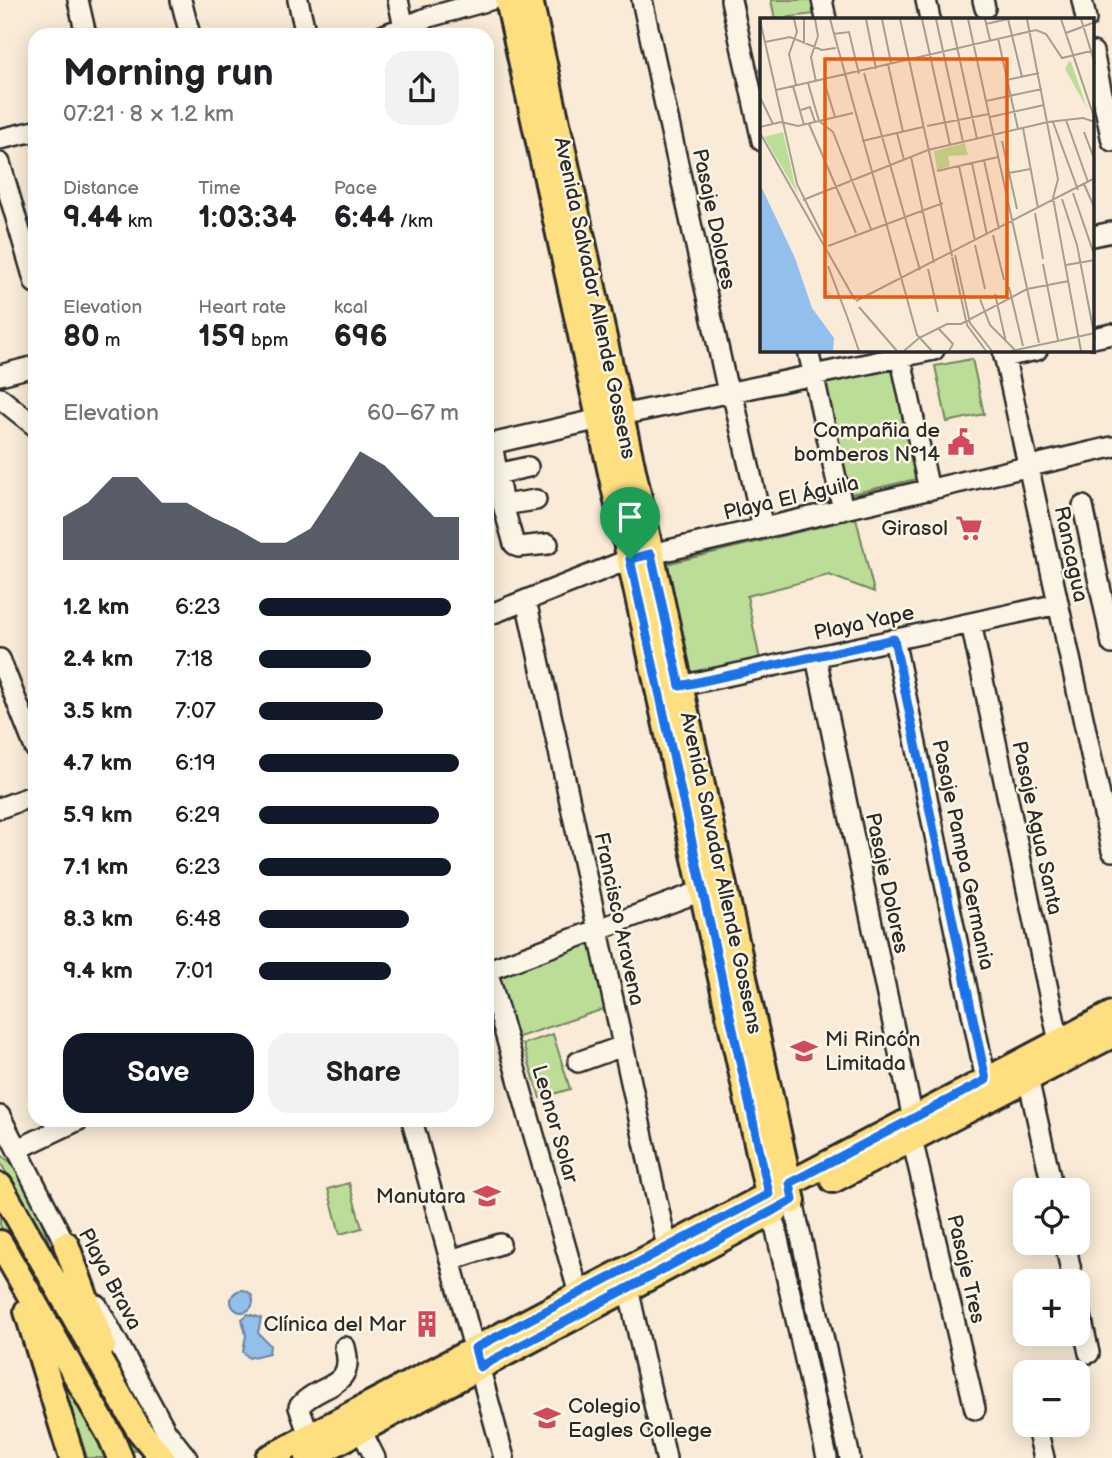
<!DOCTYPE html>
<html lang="en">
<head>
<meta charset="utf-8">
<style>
  body { margin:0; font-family:"Balsamiq Sans",sans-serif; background:#f2f2f2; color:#202124; height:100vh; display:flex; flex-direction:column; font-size:26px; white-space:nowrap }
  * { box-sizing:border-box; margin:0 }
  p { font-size:23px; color:#757577 }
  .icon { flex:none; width:38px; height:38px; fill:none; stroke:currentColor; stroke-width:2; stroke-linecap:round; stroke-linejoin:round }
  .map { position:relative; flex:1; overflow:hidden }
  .side { position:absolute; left:28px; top:28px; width:466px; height:1099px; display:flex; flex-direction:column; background:#fff; border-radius:21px; box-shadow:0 4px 18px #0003 }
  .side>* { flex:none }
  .tools { position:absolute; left:1013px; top:1178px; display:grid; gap:14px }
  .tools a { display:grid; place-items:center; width:77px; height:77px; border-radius:14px; background:#fff; box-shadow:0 4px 18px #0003; font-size:35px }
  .pin { position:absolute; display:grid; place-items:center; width:60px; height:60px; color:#fff; margin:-72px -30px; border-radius:50% 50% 50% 0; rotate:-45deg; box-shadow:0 0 7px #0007 }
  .pin .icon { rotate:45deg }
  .round { display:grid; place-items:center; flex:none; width:74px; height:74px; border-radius:21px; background:#f2f2f2 }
  .headline { display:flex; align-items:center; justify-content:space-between; height:119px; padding:0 35px }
  h1 { font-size:38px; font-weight:700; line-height:52px }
  .figures { display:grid; grid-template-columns:repeat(3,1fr); gap:10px; height:119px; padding:7px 35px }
  .figures div { display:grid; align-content:center }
  .figures b { font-size:30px; font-weight:700 }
  .figures small { font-size:19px; font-weight:400 }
  .figures p { font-size:19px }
  .chart { height:196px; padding:14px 35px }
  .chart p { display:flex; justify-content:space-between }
  .chart svg { width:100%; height:126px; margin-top:7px; fill:#111827; opacity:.7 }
  .button { display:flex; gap:14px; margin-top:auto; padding:14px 35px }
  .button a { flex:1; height:80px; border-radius:21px; background:#111827; color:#fff; font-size:28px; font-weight:700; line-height:80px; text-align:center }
  .button a+a { background:#f2f2f2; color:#202124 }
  ul { padding:0 35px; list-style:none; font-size:23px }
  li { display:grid; grid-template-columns:112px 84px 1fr; align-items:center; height:52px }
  li i { height:18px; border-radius:9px; background:#111827 }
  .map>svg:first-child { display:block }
  .green { fill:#bcdd97; stroke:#748461; stroke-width:2 }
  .water { fill:#92bfec; stroke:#69849f; stroke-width:2 }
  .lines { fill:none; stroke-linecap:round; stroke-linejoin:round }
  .minor-casing { stroke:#2b2b2b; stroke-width:24 }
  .major-casing { stroke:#2b2b2b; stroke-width:30 }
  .minor { stroke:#fcf5e5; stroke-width:19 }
  .major { stroke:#fedf80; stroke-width:24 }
  .route-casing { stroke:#fff; stroke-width:14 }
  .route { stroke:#1a73e8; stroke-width:9 }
  .labels { text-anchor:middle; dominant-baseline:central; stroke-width:5; stroke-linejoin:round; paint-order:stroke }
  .street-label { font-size:21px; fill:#2b2b2b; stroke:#fcf5e5 }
  .poi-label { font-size:21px; fill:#2b2b2b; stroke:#fcf5e5; text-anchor:end }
  .inset-road { fill:none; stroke:#a79e92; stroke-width:2 }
  .view { fill:#e8590c; fill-opacity:0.15; stroke:#e8590c; stroke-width:3.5 }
  .inset-edge { fill:none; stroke:#2b2b2b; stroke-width:3.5 }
</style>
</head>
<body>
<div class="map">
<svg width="1112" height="1458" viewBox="0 0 1112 1458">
  <rect width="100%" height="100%" fill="#f9ebd7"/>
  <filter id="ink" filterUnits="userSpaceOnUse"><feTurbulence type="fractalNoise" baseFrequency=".0143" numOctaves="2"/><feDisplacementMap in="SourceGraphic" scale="14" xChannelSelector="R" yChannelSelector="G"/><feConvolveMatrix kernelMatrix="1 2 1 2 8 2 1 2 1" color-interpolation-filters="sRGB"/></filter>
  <g filter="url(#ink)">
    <path class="green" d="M771,0H812L815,14L775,19Z
      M972,359L984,414L947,422L935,366Z
      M892,362L921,474L916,479L847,495L821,383Z
      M856,518L874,592L829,575L747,596L760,660L685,679L662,565Z
      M594,938L607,1008L516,1038L499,973Z
      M553,1034L570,1089L540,1098L523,1044Z
      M0,1154L23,1172L56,1261L0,1162Z
      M349,1183L362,1228L340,1234L328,1189Z
      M0,1209L145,1446L128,1453L0,1225Z
      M43,1337L110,1449L107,1458H80Z"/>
    <path class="water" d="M231 1301a11 11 0 1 1 22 0a11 11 0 1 1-22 0Z
      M248,1314L261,1318L258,1333L270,1345L269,1353L249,1358L243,1352L246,1335L242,1319Z"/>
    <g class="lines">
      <defs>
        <path id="minor" d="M78,0L86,35
          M181,0L190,35
          M298,0L306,35
          M398,0L404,27
          M642,0L726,383L734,400L763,528
          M731,0L762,141
          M822,0L826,19
          M926,0L930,19
          M983,0L985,8
          M1082,0L1086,19
          M384,35L429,17L490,0
          M1093,52L1112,141
          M0,139L35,131
          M0,163L35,283
          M1093,236L1112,232
          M1093,338L1112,334
          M808,350L843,510
          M899,350L929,490
          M1003,350L1112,851
          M1004,357L1037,350
          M0,375L35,366
          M0,398L35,426
          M621,415L934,350
          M492,444L503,505L514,544L518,547L548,544
          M486,445L600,419
          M497,474L528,467
          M503,505L536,500
          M1083,506L1112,644
          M526,600L667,1247
          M486,616L630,559L1112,447
          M971,623L1059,1042
          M894,639L986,1080
          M816,657L913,1119
          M0,659L35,748
          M680,686L1058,604
          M0,808L35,795
          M486,966L579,1294
          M486,971L715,886
          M578,1062L623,1046
          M1028,1078L1053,1190
          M0,1116L72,1257
          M412,1120L504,1458
          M912,1139L975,1409
          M18,1149L79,1120
          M793,1201L850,1458
          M772,1212L827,1458
          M1065,1242L1073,1281
          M451,1260L500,1244
          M628,1288L666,1458
          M1078,1302L1089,1353
          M97,1305L166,1431L187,1458
          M361,1430L375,1458
          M309,1436L299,1407C317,1383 357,1390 345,1347
          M1039,1437L1044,1458"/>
        <path id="major" d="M508,0L772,1212
          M530,0L793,1201
          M833,1180L1112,1035
          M0,1186L139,1430L162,1458
          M0,1243L111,1437L120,1458
          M66,1244L103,1346
          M27,1311L72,1458
          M268,1458L1112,1014
          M308,1458L776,1210"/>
      </defs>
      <use href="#minor" class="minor-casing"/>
      <use href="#major" class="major-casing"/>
      <use href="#minor" class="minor"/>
      <use href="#major" class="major"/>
    </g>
  </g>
  <g class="lines" filter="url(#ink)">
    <defs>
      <path id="route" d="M651,554L680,686L894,639L986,1080L790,1183L793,1200L480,1367L475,1348L769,1194L630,559Z"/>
    </defs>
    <use href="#route" class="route-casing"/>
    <use href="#route" class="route"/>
  </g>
  <defs>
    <symbol id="civic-bare" viewBox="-9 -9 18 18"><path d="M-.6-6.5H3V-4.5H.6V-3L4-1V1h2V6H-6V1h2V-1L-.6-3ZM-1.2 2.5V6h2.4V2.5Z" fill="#d1495b" stroke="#fcf5e5" stroke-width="2.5" paint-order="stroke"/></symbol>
    <symbol id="supermarket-bare" viewBox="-9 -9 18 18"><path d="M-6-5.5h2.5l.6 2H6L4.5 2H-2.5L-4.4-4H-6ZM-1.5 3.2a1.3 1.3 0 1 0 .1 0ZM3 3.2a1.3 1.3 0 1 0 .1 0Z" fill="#d1495b" stroke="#fcf5e5" stroke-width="2.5" paint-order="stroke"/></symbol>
    <symbol id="school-bare" viewBox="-9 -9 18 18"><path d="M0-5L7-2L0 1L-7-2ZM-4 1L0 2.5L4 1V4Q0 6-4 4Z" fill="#d1495b" stroke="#fcf5e5" stroke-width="2.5" paint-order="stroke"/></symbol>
    <symbol id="building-bare" viewBox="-9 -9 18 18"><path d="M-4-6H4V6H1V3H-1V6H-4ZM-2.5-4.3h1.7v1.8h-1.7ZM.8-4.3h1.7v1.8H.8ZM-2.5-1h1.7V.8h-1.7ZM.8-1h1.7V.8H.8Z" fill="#d1495b" stroke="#fcf5e5" stroke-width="2.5" paint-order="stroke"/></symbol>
  </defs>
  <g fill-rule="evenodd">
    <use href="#civic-bare" x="942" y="423" width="38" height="38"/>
    <use href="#supermarket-bare" x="950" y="509" width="38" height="38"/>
    <use href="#school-bare" x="785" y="1032" width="38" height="38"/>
    <use href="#school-bare" x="468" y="1177" width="38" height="38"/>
    <use href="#building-bare" x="408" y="1305" width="38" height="38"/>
    <use href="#school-bare" x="528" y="1399" width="38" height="38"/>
  </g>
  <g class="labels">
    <g class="street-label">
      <text transform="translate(714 219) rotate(78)">Pasaje Dolores</text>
      <text transform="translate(595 298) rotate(78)">Avenida Salvador Allende Gossens</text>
      <text transform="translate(791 498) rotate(-13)">Playa El Águila</text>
      <text transform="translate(1071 554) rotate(78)">Rancagua</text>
      <text transform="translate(864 623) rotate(-12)">Playa Yape</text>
      <text transform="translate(1037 828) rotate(78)">Pasaje Agua Santa</text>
      <text transform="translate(963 855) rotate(78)">Pasaje Pampa Germania</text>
      <text transform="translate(721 873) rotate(78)">Avenida Salvador Allende Gossens</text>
      <text transform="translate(887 883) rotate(78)">Pasaje Dolores</text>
      <text transform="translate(619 919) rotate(78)">Francisco Aravena</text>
      <text transform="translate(555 1124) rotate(74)">Leonor Solar</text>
      <text transform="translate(966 1269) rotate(77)">Pasaje Tres</text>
      <text transform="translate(110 1279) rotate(62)">Playa Brava</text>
    </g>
    <g class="poi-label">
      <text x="940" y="430">Compañia de<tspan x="940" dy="24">bomberos Nº14</tspan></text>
      <text x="948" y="528">Girasol</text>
      <text x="825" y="1039" text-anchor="start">Mi Rincón<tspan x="825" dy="24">Limitada</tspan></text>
      <text x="466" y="1196">Manutara</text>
      <text x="406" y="1324">Clínica del Mar</text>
      <text x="568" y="1406" text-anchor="start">Colegio<tspan x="568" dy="24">Eagles College</tspan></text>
    </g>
  </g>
  <g transform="translate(760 18)">
    <rect width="334" height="334" fill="#f9ebd7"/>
    <path d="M309,43L311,44L327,90L305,51ZM23,114L35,167L39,178L4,119ZM205,125L208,137L188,138L190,148L177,152L174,133Z" fill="#bcdd97"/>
    <path d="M0,166L35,240L52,290L74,320L73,333H0Z" fill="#92bfec"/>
    <path class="inset-road" d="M34,1L37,14L29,36L36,67M55,1L58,18L51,39L56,64M70,1L157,317L172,333M106,1L116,51M122,1L131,45M140,1L192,238M162,1L190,127M176,1L203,124M191,1L217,121M208,1L279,325M225,1L230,22M267,1L298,161L293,180L321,333M301,1L335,102M321,1L335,46M0,2L37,166L66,224M226,6L248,1L262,59M306,15L335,4M73,16L89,14L99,56M238,20L258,111M5,24L30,19L62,32L76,30M44,25V1M128,46L143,114M104,55L160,252M247,62L279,55M64,63L75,99M48,65L59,103L73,114L111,211M33,68L44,107M16,72L276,12L286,16L302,40L335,32M0,79L13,106M226,83L282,71M41,92L50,89L55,104M230,99L284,87M306,102L328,164M293,104L318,172M49,106L96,215M167,108L229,96M0,109L21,104L38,108L93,95M263,110L278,190M324,114L335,143M0,115L95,282M137,115L144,142M102,123L163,109M242,123L257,191M151,139L174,245M224,142L239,211M212,145L227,217M199,148L215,223M177,153L238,139M249,155L270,151M324,166L335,191M313,175L335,239M302,181L317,227L335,321M43,182L168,132L288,104L323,100L335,104M275,195L283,241M233,217L244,262M215,227L225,271M68,228L183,185M195,237L210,305L232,333M192,239L207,307L226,333M283,246L298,322M306,247L335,242M68,248L91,309M168,251L178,294M249,269L263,328M235,276L246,324M220,281L230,307L256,333M96,283L335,160M99,289L137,333M90,307L99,333M178,310L193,326L189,333M144,333L159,320L187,306H201L267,271L309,263M251,333L335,315"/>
    <path class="view" d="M65,41H247V279H65Z"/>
    <rect width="334" height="334" class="inset-edge"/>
  </g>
</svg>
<div class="tools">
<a><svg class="icon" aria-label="locate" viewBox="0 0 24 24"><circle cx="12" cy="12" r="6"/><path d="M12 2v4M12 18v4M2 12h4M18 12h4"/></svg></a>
<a>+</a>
<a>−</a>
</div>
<div class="pin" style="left:630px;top:559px;background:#1e9e55"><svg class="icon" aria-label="arrive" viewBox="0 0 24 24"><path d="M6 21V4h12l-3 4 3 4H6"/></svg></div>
<section class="side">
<div class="headline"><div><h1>Morning run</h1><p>07:21 · 8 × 1.2 km</p></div><a class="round"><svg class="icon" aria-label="share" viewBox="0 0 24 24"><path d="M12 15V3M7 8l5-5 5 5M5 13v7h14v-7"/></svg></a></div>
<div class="figures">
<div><p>Distance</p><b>9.44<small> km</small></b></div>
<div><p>Time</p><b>1:03:34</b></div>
<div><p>Pace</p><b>6:44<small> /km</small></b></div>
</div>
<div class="figures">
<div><p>Elevation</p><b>80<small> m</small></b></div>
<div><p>Heart rate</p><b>159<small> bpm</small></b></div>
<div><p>kcal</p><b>696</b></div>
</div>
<div class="chart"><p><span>Elevation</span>60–67 m</p>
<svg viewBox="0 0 160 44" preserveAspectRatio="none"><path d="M0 44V29L10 24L20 15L30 15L40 24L50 24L60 29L70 33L80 38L90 38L100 33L110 20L120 6L130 11L140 20L150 29L160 29V44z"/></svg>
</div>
<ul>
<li><b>1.2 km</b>6:23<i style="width:96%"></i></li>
<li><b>2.4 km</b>7:18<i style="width:56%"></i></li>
<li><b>3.5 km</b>7:07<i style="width:62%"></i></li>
<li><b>4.7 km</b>6:19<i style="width:100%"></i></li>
<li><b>5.9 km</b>6:29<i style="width:90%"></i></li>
<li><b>7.1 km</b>6:23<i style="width:96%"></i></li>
<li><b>8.3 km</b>6:48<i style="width:75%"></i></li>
<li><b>9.4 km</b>7:01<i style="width:66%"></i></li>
</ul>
<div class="button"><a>Save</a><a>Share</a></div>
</section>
</div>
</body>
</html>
